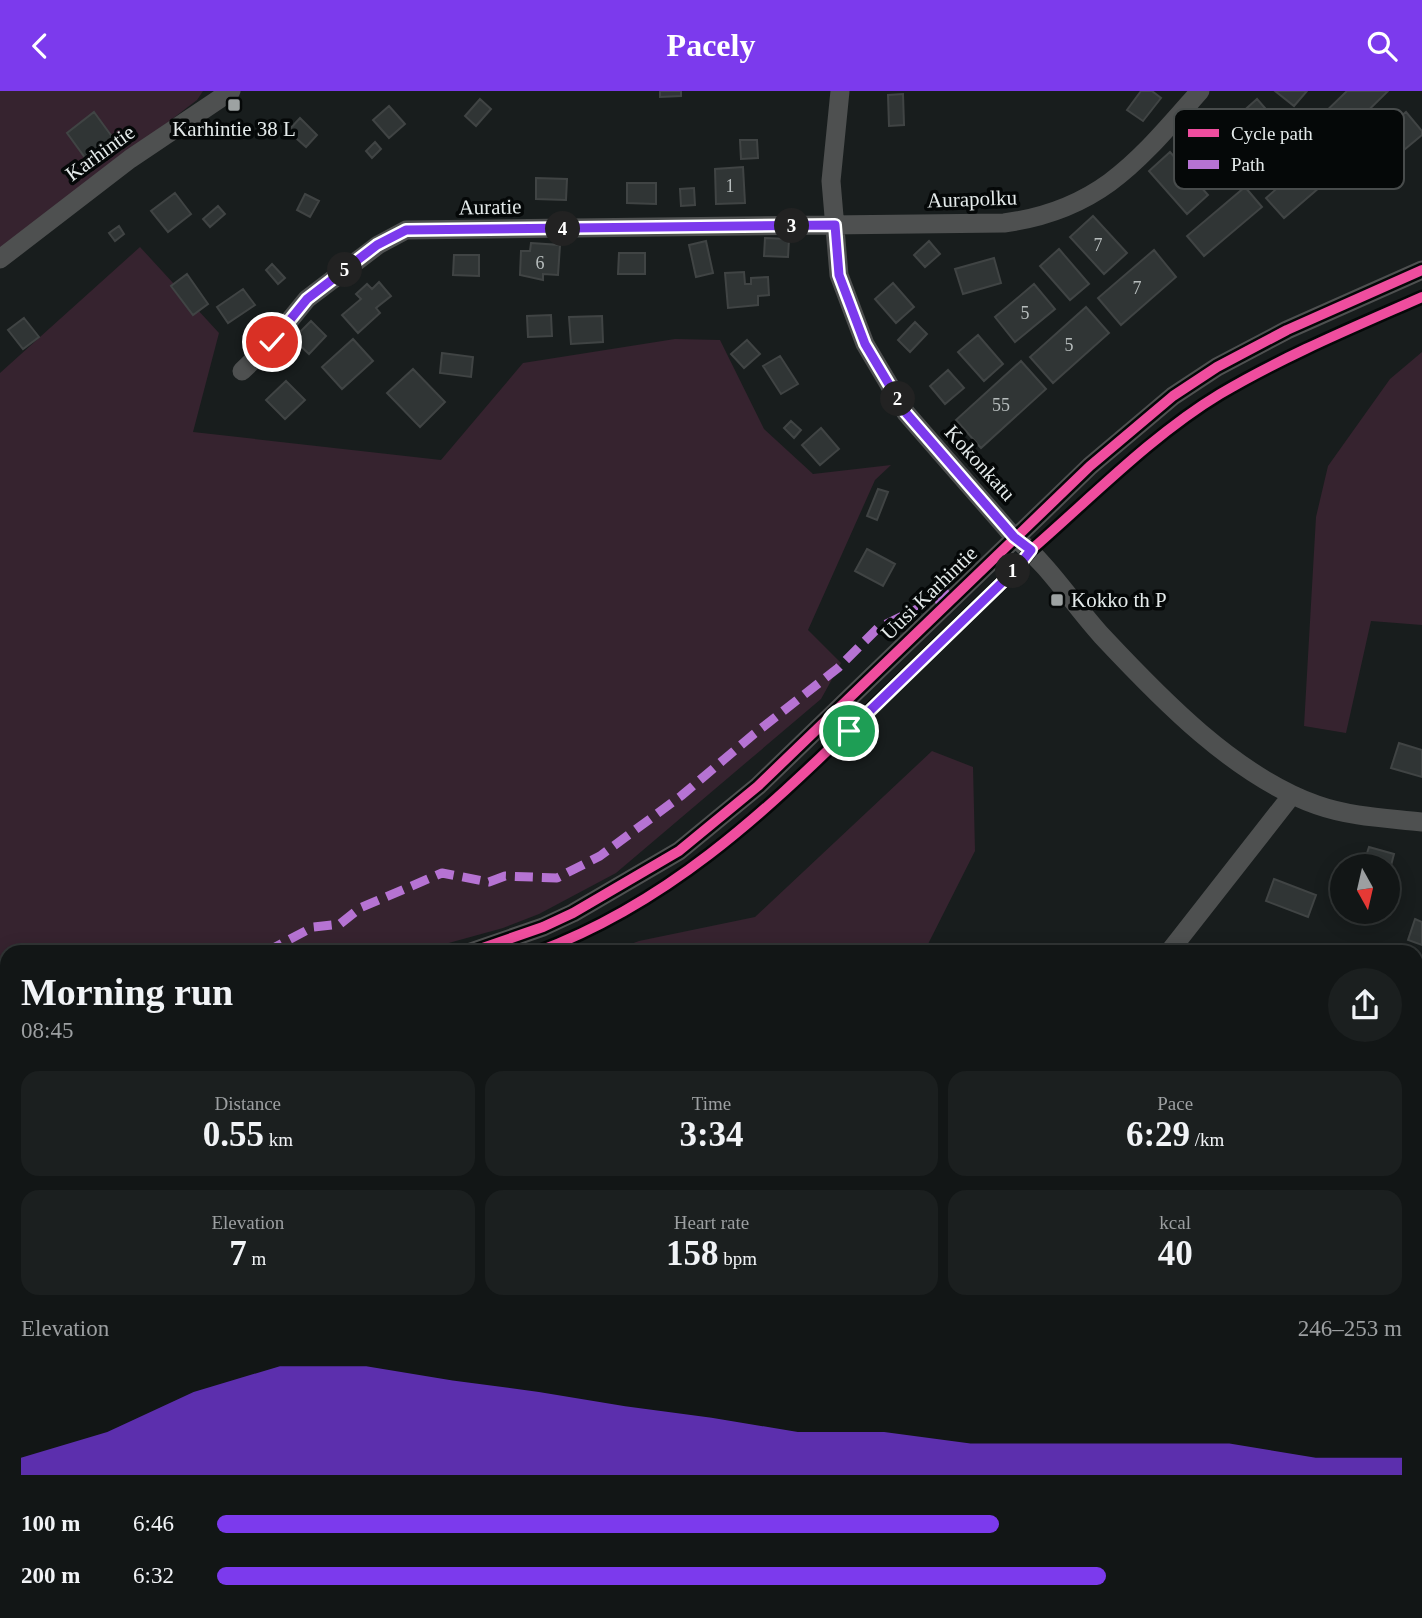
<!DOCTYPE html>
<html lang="en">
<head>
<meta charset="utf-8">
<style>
  body { margin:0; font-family:Georgia,serif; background:#1b1f1f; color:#f1f3f6; height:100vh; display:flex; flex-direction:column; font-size:26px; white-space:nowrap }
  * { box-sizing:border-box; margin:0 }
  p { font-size:23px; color:#9c9fa1 }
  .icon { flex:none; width:38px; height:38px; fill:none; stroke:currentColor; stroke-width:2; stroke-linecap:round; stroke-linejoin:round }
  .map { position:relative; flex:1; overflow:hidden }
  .sheet { position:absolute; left:0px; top:854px; width:1423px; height:674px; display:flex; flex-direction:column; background:#121616; border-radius:21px 21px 0 0; box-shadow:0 4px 18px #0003,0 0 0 2px #313535 }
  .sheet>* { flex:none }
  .needle { width:46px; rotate:172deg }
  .buttons { position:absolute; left:1330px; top:763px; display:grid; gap:14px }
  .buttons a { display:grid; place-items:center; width:70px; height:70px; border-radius:50%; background:#121616; box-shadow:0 4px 18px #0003,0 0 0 2px #313535; font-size:35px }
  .pin { position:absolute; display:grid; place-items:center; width:60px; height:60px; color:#fff; margin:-30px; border:4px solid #fff; border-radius:50%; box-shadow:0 2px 7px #0007 }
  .km { position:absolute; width:35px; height:35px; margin:-18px; border-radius:50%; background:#222; color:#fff; font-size:19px; line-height:35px; text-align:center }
  .round { display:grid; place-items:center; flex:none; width:74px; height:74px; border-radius:37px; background:#1b1f1f }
  .summary { display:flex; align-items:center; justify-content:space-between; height:119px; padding:0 21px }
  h1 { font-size:38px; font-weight:700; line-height:52px }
  .figures { display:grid; grid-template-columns:repeat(3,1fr); gap:10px; height:119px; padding:7px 21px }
  .figures div { display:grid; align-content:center; border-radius:18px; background:#1b1f1f; text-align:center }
  .figures b { font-size:35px; font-weight:700 }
  .figures small { font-size:19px; font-weight:400 }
  .figures p { font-size:19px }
  .chart { height:196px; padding:14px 21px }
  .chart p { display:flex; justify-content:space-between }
  .chart svg { width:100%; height:126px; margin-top:7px; fill:#7c3aed; opacity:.7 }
  ul { padding:0 21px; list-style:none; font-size:23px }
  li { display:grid; grid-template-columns:112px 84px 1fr; align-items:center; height:52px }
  li i { height:18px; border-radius:9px; background:#7c3aed }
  header { display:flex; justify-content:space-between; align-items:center; height:91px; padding:0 21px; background:#7c3aed; color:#fff; font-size:32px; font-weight:700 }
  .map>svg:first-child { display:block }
  .green { fill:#36232f }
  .building { fill:#303535; stroke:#404444; stroke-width:2 }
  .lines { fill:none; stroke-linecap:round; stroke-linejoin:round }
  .minor { stroke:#4e5050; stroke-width:19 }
  .quiet { stroke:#b673d3; stroke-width:9; stroke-dasharray:18 9; stroke-linecap:butt }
  .cycleway-casing { stroke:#050808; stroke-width:15 }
  .cycleway { stroke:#ef4d9e; stroke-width:10 }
  .route-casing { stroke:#fff; stroke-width:14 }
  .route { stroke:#7c3aed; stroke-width:9 }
  .poi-dot { fill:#9da2a2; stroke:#050808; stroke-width:2.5 }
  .labels { text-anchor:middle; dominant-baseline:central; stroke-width:7; stroke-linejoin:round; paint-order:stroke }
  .number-label { font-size:18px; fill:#b7bdbd }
  .poi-label { font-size:21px; fill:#e4eaea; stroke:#050808 }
  .street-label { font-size:21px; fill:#e4eaea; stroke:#050808 }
  .key { fill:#050808; stroke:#484c4c; stroke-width:2 }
  .key-label { font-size:19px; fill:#e4eaea }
</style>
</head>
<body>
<header><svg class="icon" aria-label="back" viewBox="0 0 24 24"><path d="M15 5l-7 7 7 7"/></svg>Pacely<svg class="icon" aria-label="search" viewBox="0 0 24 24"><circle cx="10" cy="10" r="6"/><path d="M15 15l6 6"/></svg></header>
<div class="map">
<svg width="1422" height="1527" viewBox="0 0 1422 1527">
  <rect width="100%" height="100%" fill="#181d1d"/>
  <path class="green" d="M0,0H203L197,9L0,160Z
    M140,156L219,242L193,341L441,369L523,272L675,248L720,249L764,338L813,383L891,374L875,389L808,539L841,572L821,608L616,782L539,823L503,837L416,861H7V956L0,958V282Z
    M1422,261V534L1371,530L1346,642L1304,635L1316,426L1328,375L1390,288Z
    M932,660L973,676L975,760L924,861H830L812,855L749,861H609L639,850L755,826Z
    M1416,880L1422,882V1527H1020L1023,1521H1416Z
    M0,1181L7,1182V1282L0,1283Z
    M7,1286V1417L0,1418V1287Z
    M622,1521H966V1527H619Z"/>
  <path class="building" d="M660,0H681V5L660,6Z
    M1141,0H1152L1161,7L1143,30L1127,19Z
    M1275,0H1307L1294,15Z
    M1347,0H1388L1337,50L1317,29Z
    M903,3L904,34L889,35L888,4Z
    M480,8L491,18L476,35L465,25Z
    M1257,8L1279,33L1224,82L1202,57Z
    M389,15L405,33L389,47L373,29Z
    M94,21L113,47L86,68L67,42Z
    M1406,21L1422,40V44L1363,93L1345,72Z
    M300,27L317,44L306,56L288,40Z
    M740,49H757L758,67L741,68Z
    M375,51L381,58L372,67L366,60Z
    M1323,57L1341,78L1284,127L1266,107Z
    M1170,61L1208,104L1187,123L1149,80Z
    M743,76L745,112L716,113L715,78Z
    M536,87L567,88L566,109L536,108Z
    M627,92H656V113L627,112Z
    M1245,96L1262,116L1204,165L1187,145Z
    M694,97L695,114L681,115L680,98Z
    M175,102L191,123L168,141L151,120Z
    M305,103L319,110L310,126L297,119Z
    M218,115L225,123L210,136L203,128Z
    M1093,125L1127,162L1104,183L1070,146Z
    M119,135L124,143L115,150L109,142Z
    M765,147L789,148L788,166L764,165Z
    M706,150L713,182L696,186L689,154Z
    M929,150L940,163L925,176L914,164Z
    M531,152L560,154L558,184L543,183V189L520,184L521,160H530Z
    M1059,158L1089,193L1070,209L1040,175Z
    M1154,159L1176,186L1121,234L1098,207Z
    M619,162H645V183H618Z
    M454,164H479V185L453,184Z
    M994,167L1001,192L963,203L955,178Z
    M272,173L285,187L278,193L266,179Z
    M744,181L745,193H751V187L768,186L769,204L758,205V214L728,217L725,182Z
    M187,183L208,213L193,224L171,195Z
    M379,191L391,205L376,217L380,222L358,242L342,224L361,208L356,203L367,193L372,198Z
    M893,192L914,216L896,232L875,208Z
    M1034,193L1055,218L1015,251L995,226Z
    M243,198L255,214L228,232L217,216Z
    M1086,216L1109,242L1053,292L1030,266Z
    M551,224L552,245L528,246L527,225Z
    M602,225L603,251L571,253L569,226Z
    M24,227L39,246L23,258L8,239Z
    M311,230L326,245L309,263L293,248Z
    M915,231L927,243L910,261L898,249Z
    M978,244L1003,273L984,290L958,261Z
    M353,248L373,270L342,298L322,276Z
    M747,249L760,263L744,277L731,263Z
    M442,262L473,266L471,286L440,282Z
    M780,265L798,293L781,303L763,275Z
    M1021,270L1046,298L981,357L956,329Z
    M413,278L445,311L420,336L387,302Z
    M948,279L964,297L945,313L930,295Z
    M286,290L305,309L285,328L266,309Z
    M791,330L801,339L794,347L784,337Z
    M821,337L839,358L820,374L802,354Z
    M878,398L888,401L877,429L867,425Z
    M867,458L895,473L883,495L855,480Z
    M1399,652L1422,659V686L1391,677Z
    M1369,756L1394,763L1388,786V775H1363Z
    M1274,788L1316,804L1308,826L1266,810Z
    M1415,828L1422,831V854L1408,849Z
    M151,1521H175V1527H152Z"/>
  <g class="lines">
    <path class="minor" d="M840,0L831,90L839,184L865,253L906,322L1014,446C1049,474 1072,512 1102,545C1161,608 1235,685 1317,714C1351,726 1387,727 1422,731
      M0,168L130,68L231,0
      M242,280L272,251L307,208L378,154L406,139L1004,132C1101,119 1139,69 1200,0
      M471,861L543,836L573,822L679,760L758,695L1090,375L1173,305L1217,276L1287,239L1422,179
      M1169,861L1292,704
      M0,978L7,976
      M0,1524L10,1521"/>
    <path class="quiet" d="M238,861H249
      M266,861L313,836L340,833L360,817L442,782L489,791L505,785L557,787L600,765L681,705L754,643L838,577L878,537L950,502
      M0,890L7,894
      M548,1521L553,1527
      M859,1521L871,1527
      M683,1527L691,1521
      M979,1527L984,1521"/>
    <defs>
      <path id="cycleway" d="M471,861L543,836L573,822L679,760L758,695L1090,375L1173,305L1217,276L1287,239L1422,179
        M537,861C666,813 761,725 857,631C911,580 964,528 1017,477L1031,459C1091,407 1152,344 1220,303C1284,265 1354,236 1422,206"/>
    </defs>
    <use href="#cycleway" class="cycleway-casing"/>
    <use href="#cycleway" class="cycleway"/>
  </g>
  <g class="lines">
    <defs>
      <path id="route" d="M272,251L307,208L377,154L406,139L835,134L839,184L865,253L906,322L1014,446L1031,459L1017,477L849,640"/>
    </defs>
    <use href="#route" class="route-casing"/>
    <use href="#route" class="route"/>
  </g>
  <g class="poi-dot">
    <rect x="227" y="7" width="14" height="14" rx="3.5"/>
    <rect x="1050" y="502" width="14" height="14" rx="3.5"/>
  </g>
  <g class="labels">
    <g class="number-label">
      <text x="730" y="95">1</text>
      <text x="1098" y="154">7</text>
      <text x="540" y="172">6</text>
      <text x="1137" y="197">7</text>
      <text x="1025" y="222">5</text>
      <text x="1069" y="254">5</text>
      <text x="1001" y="314">55</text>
    </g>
    <g class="poi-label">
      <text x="234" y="38">Karhintie 38 L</text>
      <text x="1071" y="509" text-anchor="start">Kokko th P</text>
    </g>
    <g class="street-label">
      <text transform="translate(100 62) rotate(-36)">Karhintie</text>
      <text transform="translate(972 108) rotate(-2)">Aurapolku</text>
      <text transform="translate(490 116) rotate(-1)">Auratie</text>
      <text transform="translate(980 372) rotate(48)">Kokonkatu</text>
      <text transform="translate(929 502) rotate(-44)">Uusi Karhintie</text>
    </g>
  </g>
  <rect x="1174" y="18" width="230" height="80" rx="10" class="key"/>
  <rect x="1188" y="38" width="31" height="8" fill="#ef4d9e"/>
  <rect x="1188" y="69" width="31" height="9" fill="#b673d3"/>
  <g class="key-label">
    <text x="1231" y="49">Cycle path</text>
    <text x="1231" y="80">Path</text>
  </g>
</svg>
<div class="buttons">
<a><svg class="needle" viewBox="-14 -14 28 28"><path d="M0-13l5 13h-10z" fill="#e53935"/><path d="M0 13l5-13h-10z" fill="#9c9fa1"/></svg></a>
</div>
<div class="pin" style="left:849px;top:640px;background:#1e9e55"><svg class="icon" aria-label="arrive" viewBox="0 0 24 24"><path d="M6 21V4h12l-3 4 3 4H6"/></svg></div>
<div class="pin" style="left:272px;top:251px;background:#d93025"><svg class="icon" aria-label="check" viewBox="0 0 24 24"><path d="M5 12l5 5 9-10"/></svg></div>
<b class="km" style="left:1013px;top:480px">1</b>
<b class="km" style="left:898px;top:308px">2</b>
<b class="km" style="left:792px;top:135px">3</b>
<b class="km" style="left:563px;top:138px">4</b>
<b class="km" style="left:345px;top:179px">5</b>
<section class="sheet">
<div class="summary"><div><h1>Morning run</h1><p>08:45</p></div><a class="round"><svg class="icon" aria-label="share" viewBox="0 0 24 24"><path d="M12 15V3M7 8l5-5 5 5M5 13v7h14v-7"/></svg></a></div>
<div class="figures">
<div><p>Distance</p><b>0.55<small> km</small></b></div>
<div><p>Time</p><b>3:34</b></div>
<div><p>Pace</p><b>6:29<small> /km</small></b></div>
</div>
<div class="figures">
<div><p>Elevation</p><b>7<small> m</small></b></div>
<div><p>Heart rate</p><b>158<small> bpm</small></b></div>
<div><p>kcal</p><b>40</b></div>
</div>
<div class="chart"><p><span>Elevation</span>246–253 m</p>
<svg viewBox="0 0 160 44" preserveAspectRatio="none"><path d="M0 44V38L10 29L20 15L30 6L40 6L50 11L60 15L70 20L80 24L90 29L100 29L110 33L120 33L130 33L140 33L150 38L160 38V44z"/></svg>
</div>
<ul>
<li><b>100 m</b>6:46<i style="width:66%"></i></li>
<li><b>200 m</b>6:32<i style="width:75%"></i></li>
</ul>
</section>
</div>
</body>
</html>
